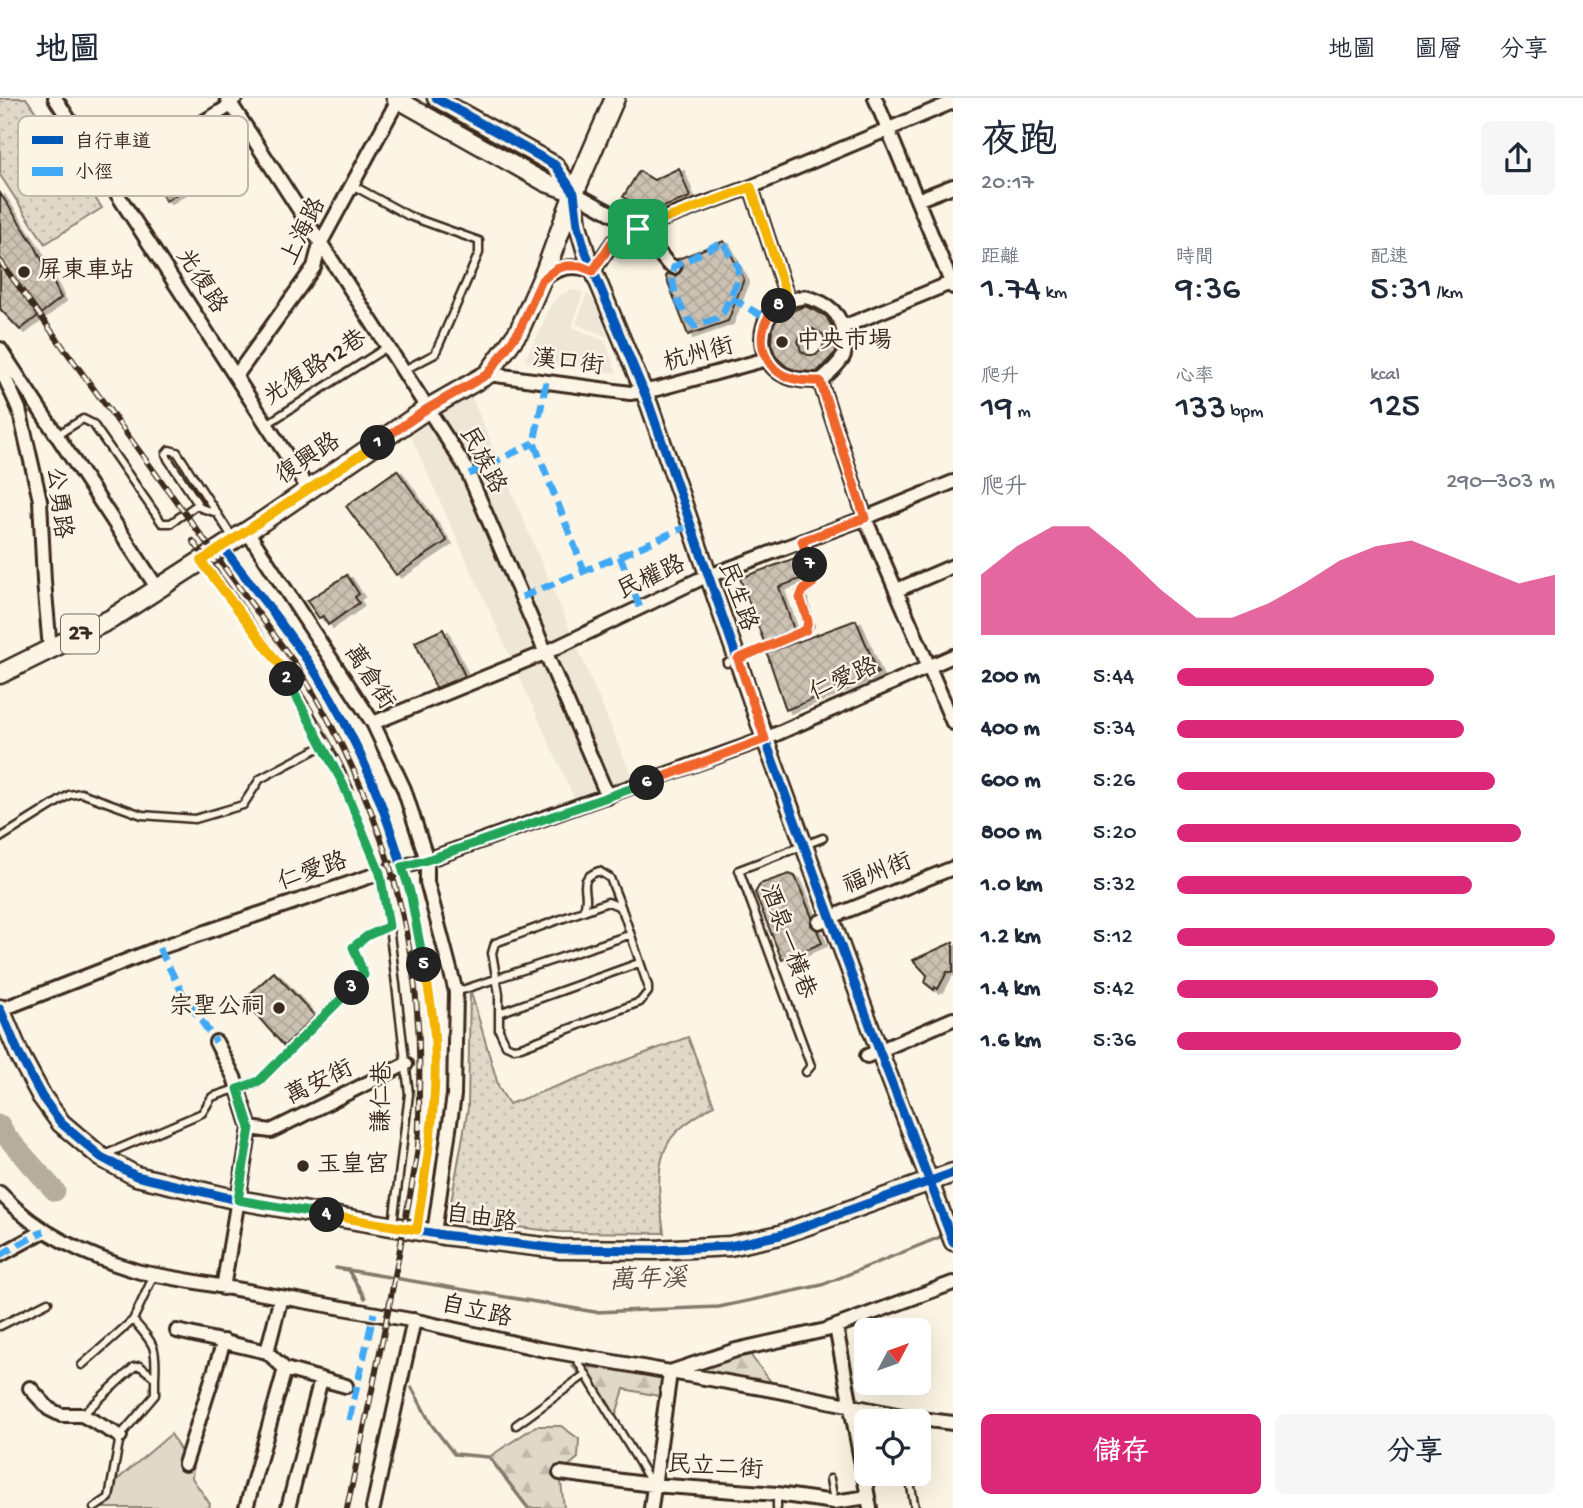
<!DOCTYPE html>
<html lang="zh-TW">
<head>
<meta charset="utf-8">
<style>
  body { margin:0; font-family:"Gochi Hand","LXGW WenKai TC",sans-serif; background:#f6f6f7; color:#1f2937; height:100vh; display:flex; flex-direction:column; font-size:26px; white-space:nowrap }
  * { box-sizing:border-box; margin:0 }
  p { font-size:23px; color:#747a83 }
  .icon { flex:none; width:38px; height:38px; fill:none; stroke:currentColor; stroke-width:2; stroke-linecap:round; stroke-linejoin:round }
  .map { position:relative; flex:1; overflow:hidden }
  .panel { display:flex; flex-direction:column; background:#fff; width:630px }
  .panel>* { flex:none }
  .needle { width:46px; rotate:49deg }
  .buttons { position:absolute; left:854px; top:1220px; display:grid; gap:14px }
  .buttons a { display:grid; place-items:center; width:77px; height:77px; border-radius:10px; background:#fff; box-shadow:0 7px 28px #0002; font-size:35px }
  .pin { position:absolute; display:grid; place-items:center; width:60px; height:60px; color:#fff; margin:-30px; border-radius:14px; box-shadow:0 4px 10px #0006 }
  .km { position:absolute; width:35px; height:35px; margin:-18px; border-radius:50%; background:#222; color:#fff; font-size:19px; line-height:35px; text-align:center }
  .round { display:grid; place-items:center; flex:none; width:74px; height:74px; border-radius:10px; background:#f6f6f7 }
  .overview { display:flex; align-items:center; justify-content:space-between; height:119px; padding:0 28px }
  h1 { font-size:38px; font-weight:600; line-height:52px }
  .metrics { display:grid; grid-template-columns:repeat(3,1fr); gap:10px; height:119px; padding:7px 28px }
  .metrics div { display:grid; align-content:center }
  .metrics b { font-size:35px; font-weight:600 }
  .metrics small { font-size:19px; font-weight:400 }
  .metrics p { font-size:19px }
  .chart { height:196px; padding:14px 28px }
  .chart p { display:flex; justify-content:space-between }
  .chart svg { width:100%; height:126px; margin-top:7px; fill:#db2777; opacity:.7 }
  .primary-button { display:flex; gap:14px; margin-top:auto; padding:14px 28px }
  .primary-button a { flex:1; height:80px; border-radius:10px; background:#db2777; color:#fff; font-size:28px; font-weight:600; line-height:80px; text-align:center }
  .primary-button a+a { background:#f6f6f7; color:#1f2937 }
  ul { padding:0 28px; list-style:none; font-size:23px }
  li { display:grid; grid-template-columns:112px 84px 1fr; align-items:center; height:52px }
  li i { height:18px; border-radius:9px; background:#db2777 }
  header { display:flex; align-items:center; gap:42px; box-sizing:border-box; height:98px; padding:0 35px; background:#fff; border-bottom:2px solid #e0e1e3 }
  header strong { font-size:33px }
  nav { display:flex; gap:38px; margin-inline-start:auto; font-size:24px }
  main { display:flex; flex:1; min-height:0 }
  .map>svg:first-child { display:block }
  .built { fill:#eee6d6 }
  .grass { fill:#e0d8c8; stroke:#8e8173; stroke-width:2 }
  .forest { fill:url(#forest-firs); stroke:#8e8173; stroke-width:2 }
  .park { fill:url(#park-dots); stroke:#8e8173; stroke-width:2 }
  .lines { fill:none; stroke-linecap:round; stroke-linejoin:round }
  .stream { stroke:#85796b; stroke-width:3.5 }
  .river { stroke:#b7ad9e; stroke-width:21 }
  .building { fill:url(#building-cross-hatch); stroke:#3b2a1e; stroke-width:2; fill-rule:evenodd; filter:url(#shadow) }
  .lane-casing { stroke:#3b2a1e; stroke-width:11 }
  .street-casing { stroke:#3b2a1e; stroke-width:18 }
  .secondary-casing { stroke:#3b2a1e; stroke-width:21 }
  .primary-casing { stroke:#3b2a1e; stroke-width:23 }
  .lane { stroke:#fcf5e5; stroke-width:6 }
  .street { stroke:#fcf5e5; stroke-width:12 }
  .secondary { stroke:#fcf5e5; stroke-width:16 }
  .primary { stroke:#fcf5e5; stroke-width:18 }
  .rail-casing { stroke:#3b2a1e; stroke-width:6 }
  .rail { stroke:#fcf5e5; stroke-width:3.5; stroke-dasharray:10; stroke-linecap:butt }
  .quiet { stroke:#3fa9f5; stroke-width:7; stroke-dasharray:14 7; stroke-linecap:butt }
  .cycleway-casing { stroke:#fcf5e5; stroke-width:13 }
  .cycleway { stroke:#0057b8; stroke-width:9 }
  .split-1-casing { stroke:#fff; stroke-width:14 }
  .split-2-casing { stroke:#fff; stroke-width:14 }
  .split-3-casing { stroke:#fff; stroke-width:14 }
  .split-4-casing { stroke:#fff; stroke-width:14 }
  .split-5-casing { stroke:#fff; stroke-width:14 }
  .split-6-casing { stroke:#fff; stroke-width:14 }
  .split-7-casing { stroke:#fff; stroke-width:14 }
  .split-8-casing { stroke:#fff; stroke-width:14 }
  .split-9-casing { stroke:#fff; stroke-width:14 }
  .split-1 { stroke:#f0652b; stroke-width:9 }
  .split-2 { stroke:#f5b400; stroke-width:9 }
  .split-3 { stroke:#22a559; stroke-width:9 }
  .split-4 { stroke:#22a559; stroke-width:9 }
  .split-5 { stroke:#f5b400; stroke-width:9 }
  .split-6 { stroke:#22a559; stroke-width:9 }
  .split-7 { stroke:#f0652b; stroke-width:9 }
  .split-8 { stroke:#f0652b; stroke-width:9 }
  .split-9 { stroke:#f5b400; stroke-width:9 }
  .poi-dot { fill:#3b2a1e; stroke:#fcf5e5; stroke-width:2.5 }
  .labels { text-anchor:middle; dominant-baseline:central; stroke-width:5; stroke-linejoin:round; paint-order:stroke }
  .shield { fill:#fcf5e5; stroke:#75675a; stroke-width:2 }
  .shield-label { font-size:23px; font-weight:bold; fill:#3b2a1e }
  .street-label { font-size:24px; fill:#3b2a1e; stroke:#fcf5e5 }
  .poi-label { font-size:24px; fill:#3b2a1e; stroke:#fcf5e5; text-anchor:start }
  .water-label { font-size:26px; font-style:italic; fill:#605144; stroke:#fcf5e5 }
  .key { fill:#fcf5e5; stroke:#c2b8a9; stroke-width:2 }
  .key-label { font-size:19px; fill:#3b2a1e }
</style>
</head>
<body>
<header>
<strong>地圖</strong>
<nav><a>地圖</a><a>圖層</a><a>分享</a></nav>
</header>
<main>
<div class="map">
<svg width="953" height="1410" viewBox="0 0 953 1410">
  <defs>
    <pattern id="forest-firs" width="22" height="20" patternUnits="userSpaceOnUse" patternTransform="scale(1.75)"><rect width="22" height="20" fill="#e0d8c8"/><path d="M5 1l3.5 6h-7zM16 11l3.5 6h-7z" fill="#c1baab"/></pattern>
    <pattern id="park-dots" width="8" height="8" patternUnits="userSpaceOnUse" patternTransform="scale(1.75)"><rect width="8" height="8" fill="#e0d8c8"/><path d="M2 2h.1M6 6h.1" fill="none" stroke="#c1baab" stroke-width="1.8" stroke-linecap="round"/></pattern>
    <pattern id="building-cross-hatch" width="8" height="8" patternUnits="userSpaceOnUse" patternTransform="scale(1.75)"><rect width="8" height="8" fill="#ccc2b3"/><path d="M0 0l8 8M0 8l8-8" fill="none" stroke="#b0a79a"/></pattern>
    <filter id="shadow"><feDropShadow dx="5" dy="3" stdDeviation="0" flood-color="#0004"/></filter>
  </defs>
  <rect width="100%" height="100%" fill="#fcf5e5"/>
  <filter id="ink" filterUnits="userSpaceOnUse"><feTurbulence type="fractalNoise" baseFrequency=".0143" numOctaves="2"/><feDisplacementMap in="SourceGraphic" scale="14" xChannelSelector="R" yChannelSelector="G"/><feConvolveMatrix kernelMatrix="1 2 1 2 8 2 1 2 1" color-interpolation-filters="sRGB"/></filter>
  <g filter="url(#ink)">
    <path class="built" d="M571,192L583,194L572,229L605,243L617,275L524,263L540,234L550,208L560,197Z
      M587,195L595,204L608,239L576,226Z
      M470,295L632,679L574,700L411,339L432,316Z"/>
    <path class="grass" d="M171,1336L180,1352L194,1351L192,1380L210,1406L209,1410H94L109,1400L111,1387Z"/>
    <path class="forest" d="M745,1250L778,1293L670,1275L668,1300L624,1291L614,1323L592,1290L572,1268L666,1274Z
      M536,1328H561L579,1341L578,1360L560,1375L564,1410H528L489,1359Z"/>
    <path class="park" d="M0,0H26L102,110L45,146L0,77Z
      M470,891L499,990L509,1006L688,939L714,1007C699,1017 680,1027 670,1042C653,1068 660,1106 664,1135L559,1134L448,1121L468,1010Z"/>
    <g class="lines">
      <path class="stream" d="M336,1170L595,1214L719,1209L822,1187L945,1137
        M348,1172L365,1200
        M412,1290L431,1326L454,1356L489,1359L528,1410"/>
      <path class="river" d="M0,1027L6,1038L55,1093"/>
    </g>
    <path class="building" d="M191,55L206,77L166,103L153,84Z
      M679,70L690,99L650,114L623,99L639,73L654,82Z
      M0,95L35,148L61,200L20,232L0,211Z
      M724,143L744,181L728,223L688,237L666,179L667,175L675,178L681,173L683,168L678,161Z
      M805,208L826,218L834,232L836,254L817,274L798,273L787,269L776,259L771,245L772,230L780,217ZM811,230L824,237V245L822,251L816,257H808L801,253L798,243L803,234Z
      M397,372L447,443L396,477L346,408Z
      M801,458L808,478L779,489L794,532L764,544L740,480Z
      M347,477L359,496L355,499L359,505L328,527L323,518L319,520L307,503Z
      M856,522L878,575L786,612L767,555Z
      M443,531L465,578L436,590L415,544Z
      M789,776L795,778L812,819L811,827L817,832L822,845L782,862L755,795L760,786Z
      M953,844V874H947L938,891L935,889L934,892L925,885L927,877L913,862Z
      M274,874L315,918L284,948L243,902Z"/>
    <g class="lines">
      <defs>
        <path id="lane" d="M231,7L240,0
          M352,87L409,118L479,143V155L435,256L402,273
          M267,326L387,249
          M57,337L83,321L93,326L162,425H171L198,406
          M217,415L201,410L198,406L168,361L166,356L169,352L177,354L233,440
          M203,464L281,569L343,686L380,775L389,828L409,996L393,1126
          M727,565L800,536L809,527L801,495L813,485L815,478L801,443
          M0,740L69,697L81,695L142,717L195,721L243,707L260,681L322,648
          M608,804L618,808L623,814L648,888V894L640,904L521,949L513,950L506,947L499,932V896L492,855L495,845Z
          M583,813C593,795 573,782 599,773L610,780L622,811
          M456,894L629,837
          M499,915L639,865
          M806,974L811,968L739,772L823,740
          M104,1057L202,1015L212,999L259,983L364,877L353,849L367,838L389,828
          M133,1222C154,1246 157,1248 155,1280
          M0,1228L48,1204
          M574,1257L652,1386
          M82,1267L133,1222L154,1177
          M82,1317L134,1269L140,1268L155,1280V1297L120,1338L109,1400L94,1410
          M516,1327L586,1276
          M830,1381L834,1403
          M911,1389L915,1410
          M777,1410V1396"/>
        <path id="street" d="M55,0L309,392
          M227,0L466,370L608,699
          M875,0L953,189
          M109,83L231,7
          M751,89L788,202
          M574,95L638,130L668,166L674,169
          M917,102L953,88
          M543,181C560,168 573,166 593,173L613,144L638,130L751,89L953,4
          M805,199C826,204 842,214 844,238C845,244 846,254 843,259C838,268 827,277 820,283C807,283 795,283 783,277C759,265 755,229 774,211C783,203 793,201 805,199Z
          M843,229L953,184
          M0,251L158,491
          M0,269L19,311L40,402L44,483L50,551
          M488,276L630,295L657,291L767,261
          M236,278L314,169L320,146L399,0
          M820,283L865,420L953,625
          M247,433L373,625L404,691L427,762V784L456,894L454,997L434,1135
          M897,492L953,468
          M373,625L547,554L698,482L865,420L953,384
          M819,824L953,770
          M0,912L159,850L380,775L427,762L765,641L953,558
          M216,944L234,979L250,1030L223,1190
          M867,958L953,921
          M250,1030L271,1033L406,966
          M0,1095C39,1137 87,1158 140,1174L422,1224L540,1251L778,1293L912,1320L953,1325
          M0,1157L44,1133
          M836,1229L870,1410
          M177,1233L267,1254L285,1271L346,1288
          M267,1254L281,1199
          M673,1273L736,1252L826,1232L953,1185
          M30,1290L49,1311L61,1317H82L120,1338
          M185,1366L224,1243
          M560,1375L653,1387L777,1396L834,1404L868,1399
          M246,1410L285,1271
          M288,1410L321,1281
          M373,1410L414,1222
          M651,1410L670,1275"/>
        <path id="secondary" d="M395,0L546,85L574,95
          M436,0L555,67L574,95L578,127L586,155L649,306L765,641L879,952L953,1144"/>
        <path id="primary" d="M0,576L111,521L263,423L427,311L488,276L519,233L545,174L574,95L615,0
          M0,911L20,958L42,999L61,1025L101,1059L136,1078L238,1102L443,1137L560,1151L655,1152L730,1148L780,1137L953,1075"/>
      </defs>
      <use href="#lane" class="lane-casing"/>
      <use href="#street" class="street-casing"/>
      <use href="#secondary" class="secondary-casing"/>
      <use href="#primary" class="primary-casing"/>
      <use href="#lane" class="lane"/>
      <use href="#street" class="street"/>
      <use href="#secondary" class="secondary"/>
      <use href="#primary" class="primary"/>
      <defs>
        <path id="rail" d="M0,163L299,571C380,701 424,839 419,993C419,1014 420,1036 417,1056C413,1086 406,1115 401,1145C385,1234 366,1322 347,1410
          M193,443C251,522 311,599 351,690"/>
      </defs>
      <use href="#rail" class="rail-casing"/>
      <use href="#rail" class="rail"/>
      <path class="quiet" d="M724,146L738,169L739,180L723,215L716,221L695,228C682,216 668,187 674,169L714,148Z
        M731,200L767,221
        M546,284L534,345L584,472
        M469,376L534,345
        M620,458L690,427
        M522,499L620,458L640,510
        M159,850L184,898L216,944
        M0,1157L44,1133
        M349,1322L374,1215"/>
      <defs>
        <path id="cycleway" d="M436,0L555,67L574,95L578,127L586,155L649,306L765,641L879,952L953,1144
          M223,449C254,491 289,533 317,577C373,665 407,767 425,869C430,897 435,925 435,953C437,1013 425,1073 417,1132
          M0,911L20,958L42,999L61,1025L101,1059L136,1078L238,1102L443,1137L560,1151L655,1152L730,1148L780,1137L953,1075"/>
      </defs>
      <use href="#cycleway" class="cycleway-casing"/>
      <use href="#cycleway" class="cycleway"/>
    </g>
  </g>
  <g class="lines" filter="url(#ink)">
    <defs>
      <path id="split-1" d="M378,345L427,311L488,276L519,233L542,182L556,171L566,168H580L593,173L612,144L638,131"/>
      <path id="split-2" d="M287,581L281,569L201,463L378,345"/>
      <path id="split-3" d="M287,581L343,686L380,775L389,828L367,838L353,849L364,877L352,890"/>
      <path id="split-4" d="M327,1117L238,1102L250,1030L238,991L259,983L352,890"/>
      <path id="split-5" d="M327,1117L417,1132C425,1073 437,1013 435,953C435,924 429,895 424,867"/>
      <path id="split-6" d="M424,867L410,794L402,769L427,762L647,685"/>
      <path id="split-7" d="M647,685L765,641L738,561L806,532L808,523L800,500L803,492L813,485L815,478L810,467"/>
      <path id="split-8" d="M779,208C755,224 757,263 783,277C795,283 807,283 820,283L865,420L802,443L810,467"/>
      <path id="split-9" d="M638,131L751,89L788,202L779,208"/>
    </defs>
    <use href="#split-1" class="split-1-casing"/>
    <use href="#split-2" class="split-2-casing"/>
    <use href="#split-3" class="split-3-casing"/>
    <use href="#split-4" class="split-4-casing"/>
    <use href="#split-5" class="split-5-casing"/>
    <use href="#split-6" class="split-6-casing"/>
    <use href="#split-7" class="split-7-casing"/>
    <use href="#split-8" class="split-8-casing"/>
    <use href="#split-9" class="split-9-casing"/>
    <use href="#split-1" class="split-1"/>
    <use href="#split-2" class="split-2"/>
    <use href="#split-3" class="split-3"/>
    <use href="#split-4" class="split-4"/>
    <use href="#split-5" class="split-5"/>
    <use href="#split-6" class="split-6"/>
    <use href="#split-7" class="split-7"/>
    <use href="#split-8" class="split-8"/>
    <use href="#split-9" class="split-9"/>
  </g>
  <g class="poi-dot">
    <circle cx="24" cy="174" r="7"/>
    <circle cx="782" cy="244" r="7"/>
    <circle cx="279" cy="910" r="7"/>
    <circle cx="303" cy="1068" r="7"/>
  </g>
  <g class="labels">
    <rect class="shield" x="61" y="516.5" width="38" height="39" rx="5"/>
    <g class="shield-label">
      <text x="80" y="536">27</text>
    </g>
    <g class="street-label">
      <text transform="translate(305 134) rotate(-64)">上海路</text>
      <text transform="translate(200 184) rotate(57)">光復路</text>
      <text transform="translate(699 258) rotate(-15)">杭州街</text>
      <text transform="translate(568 266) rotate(7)">漢口街</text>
      <text transform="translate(316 271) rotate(-33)">光復路12巷</text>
      <text transform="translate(309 362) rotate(-34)">復興路</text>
      <text transform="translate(481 363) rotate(62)">民族路</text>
      <text transform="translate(57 405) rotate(83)">公勇路</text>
      <text transform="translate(652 481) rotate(-25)">民權路</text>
      <text transform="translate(736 499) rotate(70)">民生路</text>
      <text transform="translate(368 580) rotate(57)">萬倉街</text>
      <text transform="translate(844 583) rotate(-24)">仁愛路</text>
      <text transform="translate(313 775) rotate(-19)">仁愛路</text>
      <text transform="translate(878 777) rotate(-22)">福州街</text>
      <text transform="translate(786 844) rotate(70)">酒泉一橫巷</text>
      <text transform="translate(320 986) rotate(-26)">萬安街</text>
      <text transform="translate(384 999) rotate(-89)">謙仁巷</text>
      <text transform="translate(481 1122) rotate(8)">自由路</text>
      <text transform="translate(476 1215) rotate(13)">自立路</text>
      <text transform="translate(715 1371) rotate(4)">民立二街</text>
    </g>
    <g class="poi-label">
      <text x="38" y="174">屏東車站</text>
      <text x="796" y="244">中央市場</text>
      <text x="265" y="910" text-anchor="end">宗聖公祠</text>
      <text x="317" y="1068">玉皇宮</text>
    </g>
    <g class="water-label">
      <text transform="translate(648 1184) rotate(-2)">萬年溪</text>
    </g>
  </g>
  <rect x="18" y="18" width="230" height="80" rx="10" class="key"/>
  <rect x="32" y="38" width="31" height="8" fill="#0057b8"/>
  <rect x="32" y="69" width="31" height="9" fill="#3fa9f5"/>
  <g class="key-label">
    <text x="75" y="49">自行車道</text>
    <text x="75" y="80">小徑</text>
  </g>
</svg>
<div class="buttons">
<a><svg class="needle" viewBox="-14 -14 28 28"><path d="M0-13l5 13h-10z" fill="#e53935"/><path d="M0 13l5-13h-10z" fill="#747a83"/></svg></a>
<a><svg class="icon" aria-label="locate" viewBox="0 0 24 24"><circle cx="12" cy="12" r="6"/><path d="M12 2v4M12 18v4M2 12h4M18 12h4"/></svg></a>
</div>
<div class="pin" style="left:638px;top:131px;background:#1e9e55"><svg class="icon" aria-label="arrive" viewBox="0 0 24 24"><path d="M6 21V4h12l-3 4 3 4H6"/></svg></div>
<b class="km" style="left:378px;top:345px">1</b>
<b class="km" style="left:287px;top:581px">2</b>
<b class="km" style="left:352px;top:890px">3</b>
<b class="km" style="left:327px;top:1117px">4</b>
<b class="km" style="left:424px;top:867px">5</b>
<b class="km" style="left:647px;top:685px">6</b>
<b class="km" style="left:810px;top:467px">7</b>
<b class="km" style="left:779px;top:208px">8</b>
</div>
<section class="panel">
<div class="overview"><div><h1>夜跑</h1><p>20:17</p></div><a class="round"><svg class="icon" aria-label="share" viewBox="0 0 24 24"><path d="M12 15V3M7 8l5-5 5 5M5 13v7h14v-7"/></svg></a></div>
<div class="metrics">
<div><p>距離</p><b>1.74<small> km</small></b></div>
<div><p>時間</p><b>9:36</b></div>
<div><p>配速</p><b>5:31<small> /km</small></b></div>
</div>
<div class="metrics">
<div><p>爬升</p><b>19<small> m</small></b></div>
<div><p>心率</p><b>133<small> bpm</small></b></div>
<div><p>kcal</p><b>125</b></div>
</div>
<div class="chart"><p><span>爬升</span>290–303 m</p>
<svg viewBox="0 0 160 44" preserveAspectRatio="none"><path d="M0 44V23L10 13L20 6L30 6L40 16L50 28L60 38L70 38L80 33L90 26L100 18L110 13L120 11L130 16L140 21L150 26L160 23V44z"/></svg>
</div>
<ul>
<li><b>200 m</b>5:44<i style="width:68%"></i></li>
<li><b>400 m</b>5:34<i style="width:76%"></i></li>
<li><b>600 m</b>5:26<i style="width:84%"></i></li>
<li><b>800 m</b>5:20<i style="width:91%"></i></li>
<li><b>1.0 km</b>5:32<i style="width:78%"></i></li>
<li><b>1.2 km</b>5:12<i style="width:100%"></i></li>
<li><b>1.4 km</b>5:42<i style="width:69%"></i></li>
<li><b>1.6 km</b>5:36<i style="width:75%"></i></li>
</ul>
<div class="primary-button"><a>儲存</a><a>分享</a></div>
</section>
</main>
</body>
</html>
